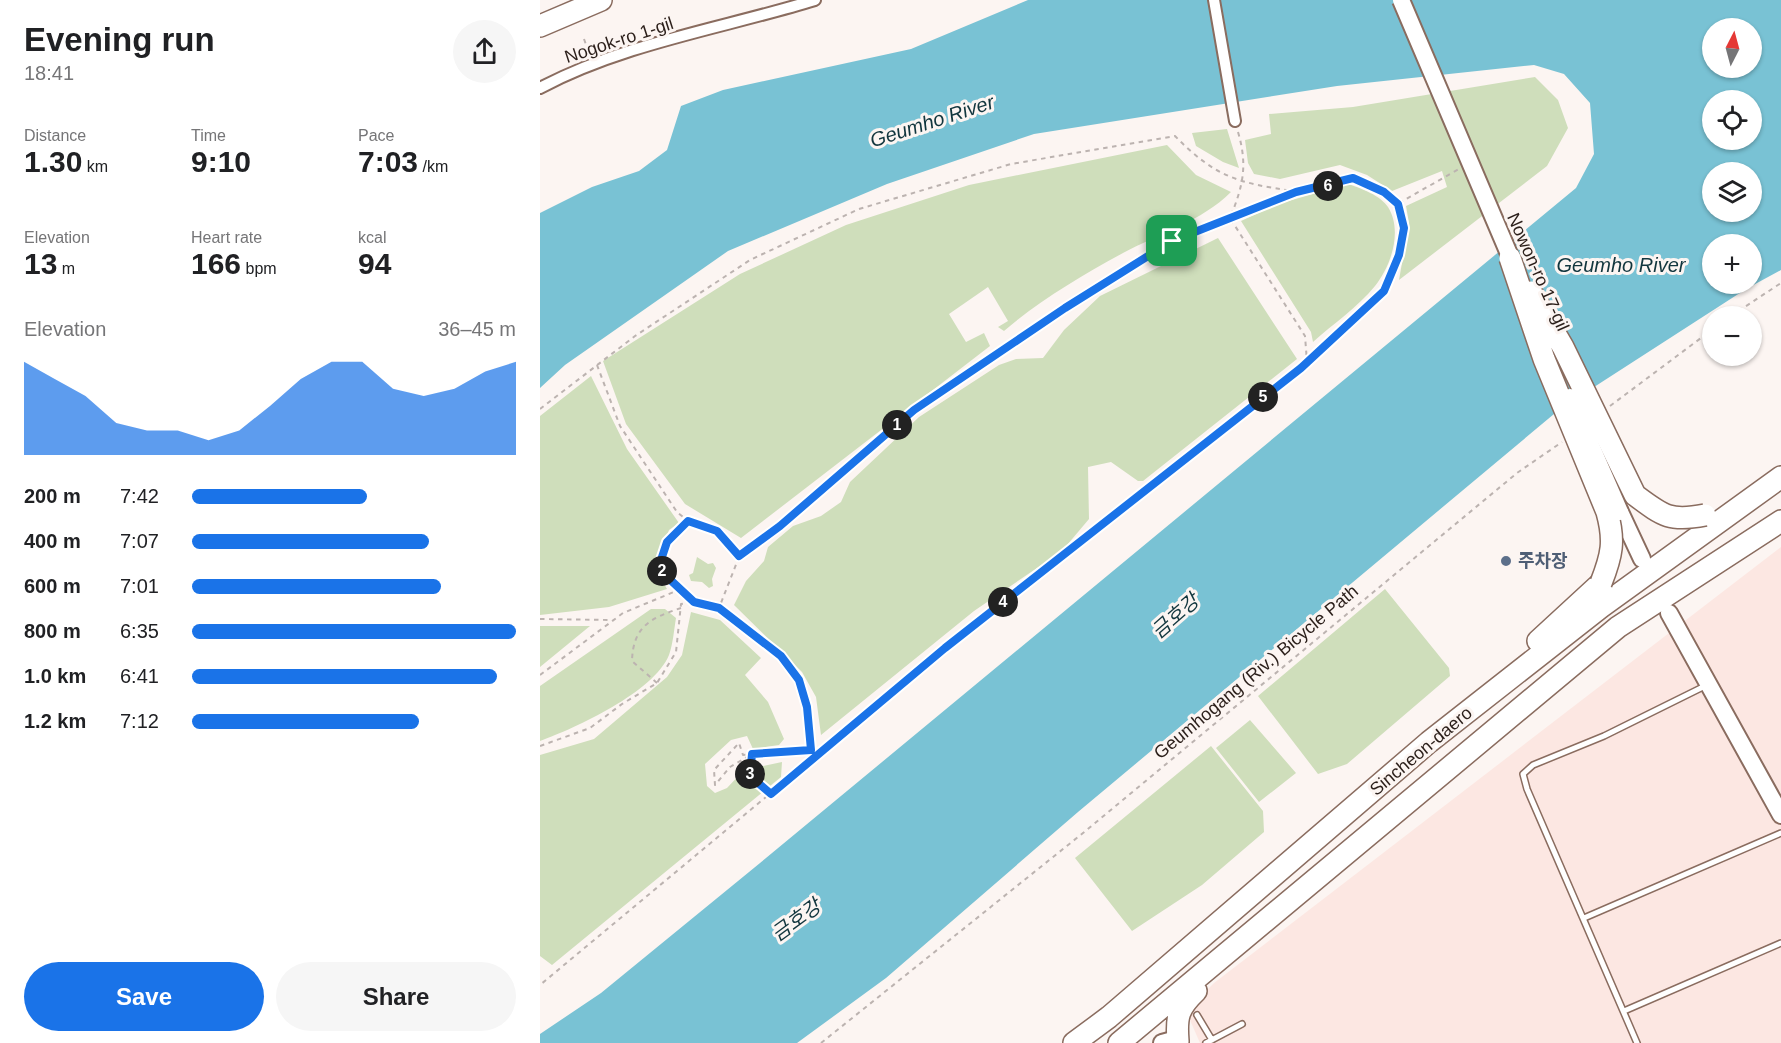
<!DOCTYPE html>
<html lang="en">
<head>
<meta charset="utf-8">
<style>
  body { margin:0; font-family:Arial,"Noto Sans KR",sans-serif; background:#f6f6f6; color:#202124; height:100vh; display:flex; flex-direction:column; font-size:22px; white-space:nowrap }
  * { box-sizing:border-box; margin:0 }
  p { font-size:20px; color:#757577 }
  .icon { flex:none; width:33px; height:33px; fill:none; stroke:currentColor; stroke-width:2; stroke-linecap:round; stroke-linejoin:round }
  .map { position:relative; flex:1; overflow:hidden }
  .side { display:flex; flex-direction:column; background:#fff; width:540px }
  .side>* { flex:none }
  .needle { width:39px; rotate:6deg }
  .controls { position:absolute; left:1162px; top:18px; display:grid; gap:12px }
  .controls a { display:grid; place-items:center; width:60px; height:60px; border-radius:50%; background:#fff; box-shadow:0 2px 4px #0004; font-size:30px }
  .pin { position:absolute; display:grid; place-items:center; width:51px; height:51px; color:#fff; margin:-26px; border-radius:12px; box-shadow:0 3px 9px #0006 }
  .km { position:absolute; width:30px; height:30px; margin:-15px; border-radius:50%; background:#222; color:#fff; font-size:16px; line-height:30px; text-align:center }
  .round { display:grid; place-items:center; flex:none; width:63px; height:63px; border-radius:32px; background:#f6f6f6 }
  .overview { display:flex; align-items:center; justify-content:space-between; height:102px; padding:0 24px }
  h1 { font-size:33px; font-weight:700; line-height:45px }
  .metrics { display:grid; grid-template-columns:repeat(3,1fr); gap:9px; height:102px; padding:6px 24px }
  .metrics div { display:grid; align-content:center }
  .metrics b { font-size:30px; font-weight:700 }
  .metrics small { font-size:16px; font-weight:400 }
  .metrics p { font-size:16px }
  .chart { height:168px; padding:12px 24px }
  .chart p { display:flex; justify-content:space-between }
  .chart svg { width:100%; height:108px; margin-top:6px; fill:#1a73e8; opacity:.7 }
  .action { display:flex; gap:12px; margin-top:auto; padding:12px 24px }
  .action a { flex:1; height:69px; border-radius:36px; background:#1a73e8; color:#fff; font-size:24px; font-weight:700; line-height:69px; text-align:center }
  .action a+a { background:#f6f6f6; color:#202124 }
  ul { padding:0 24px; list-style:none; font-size:20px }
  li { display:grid; grid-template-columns:96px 72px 1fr; align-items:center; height:45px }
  li i { height:15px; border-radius:8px; background:#1a73e8 }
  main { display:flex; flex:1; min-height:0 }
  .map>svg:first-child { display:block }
  .industrial { fill:#fce7e2 }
  .green { fill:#cfdebb }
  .water { fill:#79c2d4; fill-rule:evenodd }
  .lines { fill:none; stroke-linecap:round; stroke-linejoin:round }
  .lane-casing { stroke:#8a6c5f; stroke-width:8 }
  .street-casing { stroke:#8a6c5f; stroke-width:14 }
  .secondary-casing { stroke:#8a6c5f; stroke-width:20 }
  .highway-casing { stroke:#8a6c5f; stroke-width:24 }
  .path { stroke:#bcb3b0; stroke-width:2; stroke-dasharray:4.5 4.5; stroke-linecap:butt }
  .lane { stroke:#fff; stroke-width:5 }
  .street { stroke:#fff; stroke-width:10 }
  .secondary { stroke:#fff; stroke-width:16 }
  .highway { stroke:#fff; stroke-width:21 }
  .secondary-bridge-casing { stroke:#8a6c5f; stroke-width:20; stroke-linecap:butt }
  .highway-bridge-casing { stroke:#8a6c5f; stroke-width:24; stroke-linecap:butt }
  .secondary-bridge { stroke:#fff; stroke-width:16 }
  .highway-bridge { stroke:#fff; stroke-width:21 }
  .route-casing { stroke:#fff; stroke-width:12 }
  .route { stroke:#1a73e8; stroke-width:8 }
  .service-dot { fill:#5c6f8a; stroke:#fcf5f2; stroke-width:2 }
  .labels { text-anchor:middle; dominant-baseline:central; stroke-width:6; stroke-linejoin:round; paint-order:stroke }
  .street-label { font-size:18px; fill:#2b1f1a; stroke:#fcf5f2 }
  .service-label { font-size:18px; font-weight:bold; fill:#4e5e75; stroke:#fcf5f2; text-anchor:start }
  .water-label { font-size:20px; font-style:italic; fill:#12363e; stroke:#fcf5f2 }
</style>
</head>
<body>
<main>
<section class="side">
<div class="overview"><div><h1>Evening run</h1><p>18:41</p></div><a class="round"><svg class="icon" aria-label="share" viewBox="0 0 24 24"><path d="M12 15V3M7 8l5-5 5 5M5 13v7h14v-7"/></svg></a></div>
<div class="metrics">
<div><p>Distance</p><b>1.30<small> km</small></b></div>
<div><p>Time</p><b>9:10</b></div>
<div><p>Pace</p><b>7:03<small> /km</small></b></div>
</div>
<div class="metrics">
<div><p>Elevation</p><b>13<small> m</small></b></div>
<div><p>Heart rate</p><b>166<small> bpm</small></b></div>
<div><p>kcal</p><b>94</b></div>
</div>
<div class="chart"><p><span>Elevation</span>36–45 m</p>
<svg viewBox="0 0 160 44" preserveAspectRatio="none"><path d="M0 44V6L10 13L20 20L30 31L40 34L50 34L60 38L70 34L80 24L90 13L100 6L110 6L120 17L130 20L140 17L150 10L160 6V44z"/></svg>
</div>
<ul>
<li><b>200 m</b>7:42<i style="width:54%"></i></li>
<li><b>400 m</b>7:07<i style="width:73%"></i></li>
<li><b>600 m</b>7:01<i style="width:77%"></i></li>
<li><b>800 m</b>6:35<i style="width:100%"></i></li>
<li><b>1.0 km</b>6:41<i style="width:94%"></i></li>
<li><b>1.2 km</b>7:12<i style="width:70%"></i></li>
</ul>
<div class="action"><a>Save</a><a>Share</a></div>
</section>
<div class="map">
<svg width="1241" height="1043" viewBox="0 0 1241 1043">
  <rect width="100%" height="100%" fill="#fcf5f2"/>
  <path class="industrial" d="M1241,547V1043H660L646,1011L674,983Z"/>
  <path class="green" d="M995,77L1018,100L1028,128L1007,166L859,280L869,223L866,206L907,187L902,171L852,191L827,175L800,165L740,179L714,174L708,163L705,140L731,134L729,114L813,107Z
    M687,129L699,168L683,162L656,146L652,133Z
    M627,145L656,175L691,192C662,221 619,234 583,253C541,276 500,300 464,331L458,327L468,321L448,287L409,314L426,342L444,333L450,346L201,538L145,504L86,424L63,361L200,274L306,225L429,185Z
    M808,184C821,188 841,196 848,207C863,231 851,266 835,286C818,307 793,324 773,342L771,332L701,221L738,204Z
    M678,238L757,359L603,481H598L571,462L548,467L549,519L522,551L434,611L281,735L276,697L262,672L194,605L206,581L224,561L228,547L253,526L281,516L301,502L310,482L379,417L459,365L476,359L503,358L524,330L560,296Z
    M51,376L87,449L139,523L129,530L115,568L127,589L69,607L0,615V416Z
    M157,557L168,564L173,563L176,568L172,579L173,586L169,588L162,582L151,581L149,575L153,573Z
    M845,589L909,668L910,676L807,764L778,774L718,696Z
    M111,609H125L136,618C134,630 133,644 129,655C114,692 36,728 0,741V686Z
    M151,612L180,620L221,658L205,675L228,702L244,739L239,745L213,749L207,736L191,740L165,764L167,786L175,793L187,788L204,770L242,762L241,777L12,965L0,956V755L54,739L127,677L142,655Z
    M0,626H50L0,667Z
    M710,720L756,773L719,802L676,748Z
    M671,746L723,811L724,832L662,885L592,931L535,858Z"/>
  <path class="water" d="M488,0H1241V270L1206,289L1020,409L538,812L346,978L257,1043H0V1034L61,993L226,858L1036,188L1054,154L1050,103L1024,74L994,65L797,86L494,134L347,184L188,251L25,365L0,388V213L52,187L99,171L127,150L141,106L183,90L371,49ZM1173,28H1212V68H1173ZM1173,100H1212V140H1173ZM1173,172H1212V212H1173ZM1173,244H1212V284H1173Z"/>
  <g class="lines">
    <defs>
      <path id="lane" d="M1044,918L1241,833
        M1084,1011L1241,943
        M657,1015L672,1040
        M666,1043L702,1024
        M1097,1043L987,789L983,774L993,765L1064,736L1167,685"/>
      <path id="street" d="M674,0L695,121
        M0,88C85,43 184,28 275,0"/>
      <path id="secondary" d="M1080,512L1102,559
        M1129,613L1241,815
        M622,1043L633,1040L640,1043"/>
      <path id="highway" d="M0,26L61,0
        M998,641L1061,583
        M638,1041C636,1017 638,1008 656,991
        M534,1043L569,1017L889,742L1061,607L1241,477
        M579,1043L1078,627L1241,521"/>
    </defs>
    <use href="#lane" class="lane-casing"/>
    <use href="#street" class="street-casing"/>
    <use href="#secondary" class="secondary-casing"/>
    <use href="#highway" class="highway-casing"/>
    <path class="path" d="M44,39L50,56
      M698,132C708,166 703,186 690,218L765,336L767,362
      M859,203L919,169
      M1191,316L1241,283
      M57,365L80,426L137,512L148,521L177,531L198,556
      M1070,406L1173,329
      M0,409L95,336L210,260L319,209L471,164L635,136C675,177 698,183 753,191
      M141,589C136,584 126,579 123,573C111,555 137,532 148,521
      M179,608C205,628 244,649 259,680C270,703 270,734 272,759
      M0,619L72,620
      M0,675L83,613L141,589L155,602L179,608L199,557L241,526L374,410L525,308L632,241L756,192L813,178L844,192L858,204L864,228L859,255L844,291L761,368L405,648L0,985
      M117,683L92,661C93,626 111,618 141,608
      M0,746L50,728L82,704L117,683L136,652L141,604L154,602
      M231,794L209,776L212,754L190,767L175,785L174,770L199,743L203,755L271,750
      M281,1043L543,833L977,473L1022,442"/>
    <use href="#lane" class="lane"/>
    <use href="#street" class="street"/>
    <use href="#secondary" class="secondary"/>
    <use href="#highway" class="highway"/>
    <defs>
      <path id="secondary-bridge" d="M861,0L975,268
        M1030,397L1080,512"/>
      <path id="highway-bridge" d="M970,258L1004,359L1067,512C1075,541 1072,555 1061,583
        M991,292L1023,347L1095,495C1123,516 1130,522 1165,515"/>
    </defs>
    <use href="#secondary-bridge" class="secondary-bridge-casing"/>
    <use href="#highway-bridge" class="highway-bridge-casing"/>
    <use href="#secondary-bridge" class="secondary-bridge"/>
    <use href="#highway-bridge" class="highway-bridge"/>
  </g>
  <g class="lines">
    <defs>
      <path id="route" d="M813,178L844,192L858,204L864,228L859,255L844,291L761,368L405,648L231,794L210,776L212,754L271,750L267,707L259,680L241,656L179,608L154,602L123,573L120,563L127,542L148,521L177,531L199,556L240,526L374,410L525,308L632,241L756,192Z"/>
    </defs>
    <use href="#route" class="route-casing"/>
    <use href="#route" class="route"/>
  </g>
  <circle class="service-dot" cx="966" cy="561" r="6"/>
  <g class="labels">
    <g class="street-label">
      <text transform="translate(79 40) rotate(-18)">Nogok-ro 1-gil</text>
      <text transform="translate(998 272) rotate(66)">Nowon-ro 17-gil</text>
      <text transform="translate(716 672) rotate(-40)">Geumhogang (Riv.) Bicycle Path</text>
      <text transform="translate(881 751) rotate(-40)">Sincheon-daero</text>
    </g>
    <g class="service-label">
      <text x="978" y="561">주차장</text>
    </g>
    <g class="water-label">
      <text transform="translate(392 121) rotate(-18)">Geumho River</text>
      <text x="1081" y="265">Geumho River</text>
      <text transform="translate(635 616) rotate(-41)">금호강</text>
      <text transform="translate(256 920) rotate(-36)">금호강</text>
    </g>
  </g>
</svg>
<div class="controls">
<a><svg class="needle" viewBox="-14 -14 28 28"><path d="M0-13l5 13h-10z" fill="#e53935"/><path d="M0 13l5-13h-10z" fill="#757577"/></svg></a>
<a><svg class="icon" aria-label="locate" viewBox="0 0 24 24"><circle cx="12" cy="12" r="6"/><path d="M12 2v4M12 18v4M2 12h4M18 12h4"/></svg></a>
<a><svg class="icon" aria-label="layers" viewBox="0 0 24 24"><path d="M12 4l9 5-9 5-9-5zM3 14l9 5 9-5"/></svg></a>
<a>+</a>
<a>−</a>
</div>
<div class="pin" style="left:632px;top:241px;background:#1e9e55"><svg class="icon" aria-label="arrive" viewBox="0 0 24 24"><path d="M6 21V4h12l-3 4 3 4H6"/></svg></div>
<b class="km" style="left:357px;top:425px">1</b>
<b class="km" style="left:122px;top:571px">2</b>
<b class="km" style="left:210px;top:774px">3</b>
<b class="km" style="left:463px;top:602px">4</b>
<b class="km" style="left:723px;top:397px">5</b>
<b class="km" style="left:788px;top:186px">6</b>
</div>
</main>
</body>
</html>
